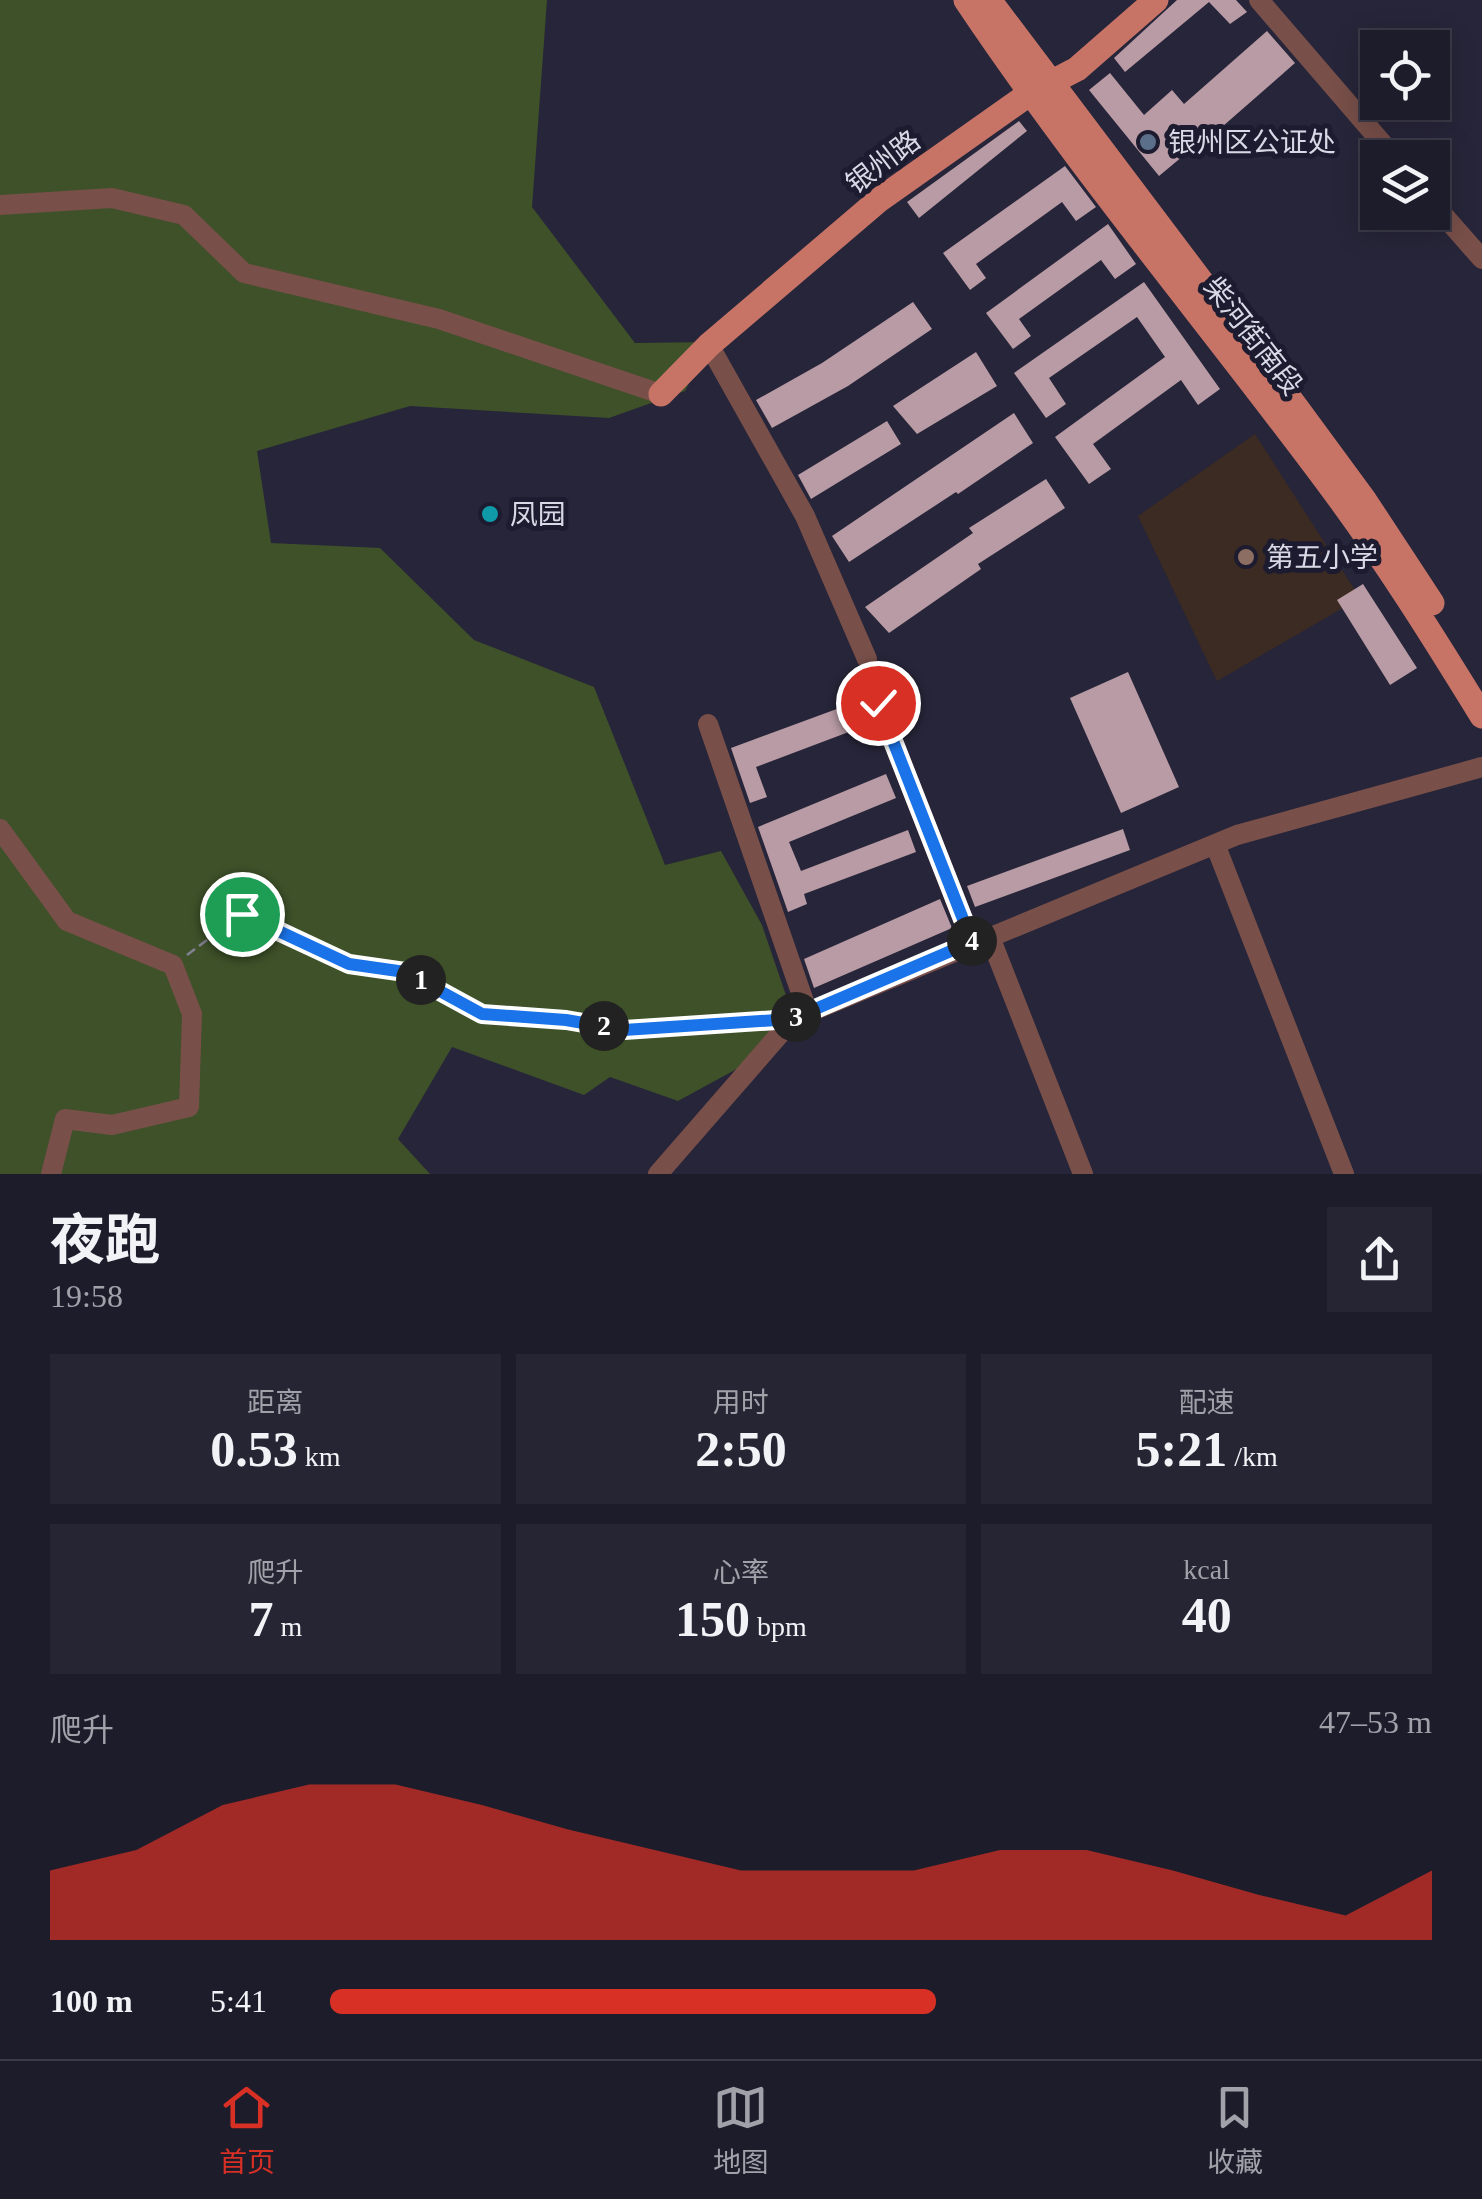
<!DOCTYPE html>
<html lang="zh">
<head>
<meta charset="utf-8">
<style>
  body { margin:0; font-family:"Times New Roman","Noto Sans SC",serif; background:#252533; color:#f1f3f6; height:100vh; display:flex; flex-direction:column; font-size:38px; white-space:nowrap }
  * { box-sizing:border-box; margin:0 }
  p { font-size:32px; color:#a0a1a9 }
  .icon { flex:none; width:55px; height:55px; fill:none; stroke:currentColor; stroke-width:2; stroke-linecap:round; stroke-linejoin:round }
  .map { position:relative; height:1174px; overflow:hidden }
  .drawer { display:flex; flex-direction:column; background:#1d1c2b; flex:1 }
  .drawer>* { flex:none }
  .controls { position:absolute; left:1360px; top:30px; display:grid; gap:20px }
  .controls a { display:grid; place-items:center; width:90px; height:90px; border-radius:0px; background:#1d1c2b; box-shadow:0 5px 25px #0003,0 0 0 2px #3b3a47; font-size:50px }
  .pin { position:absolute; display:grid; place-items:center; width:85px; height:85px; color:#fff; margin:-42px; border:5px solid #fff; border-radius:50%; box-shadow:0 2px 10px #0007 }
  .km { position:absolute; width:50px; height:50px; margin:-25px; border-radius:50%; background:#222; color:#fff; font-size:28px; line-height:50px; text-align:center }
  .round { display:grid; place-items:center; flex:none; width:105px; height:105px; border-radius:0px; background:#252533 }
  .head { display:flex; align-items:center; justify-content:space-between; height:170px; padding:0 50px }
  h1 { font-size:55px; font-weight:700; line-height:75px }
  .stats { display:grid; grid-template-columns:repeat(3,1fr); gap:15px; height:170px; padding:10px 50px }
  .stats div { display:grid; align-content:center; border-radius:0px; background:#252533; text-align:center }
  .stats b { font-size:50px; font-weight:700 }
  .stats small { font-size:28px; font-weight:400 }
  .stats p { font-size:28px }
  .chart { height:280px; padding:20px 50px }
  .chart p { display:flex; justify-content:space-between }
  .chart svg { width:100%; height:180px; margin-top:10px; fill:#d93025; opacity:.7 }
  ul { padding:0 50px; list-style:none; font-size:32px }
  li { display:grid; grid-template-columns:160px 120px 1fr; align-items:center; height:75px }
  li i { height:25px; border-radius:12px; background:#d93025 }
  .menu { display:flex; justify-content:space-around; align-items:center; height:140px; border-top:2px solid #3b3a47; background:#1d1c2b; font-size:28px; color:#a0a1a9 }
  .menu a { display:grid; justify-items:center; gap:5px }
  .menu .current { color:#d93025 }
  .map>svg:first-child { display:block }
  .education { fill:#3c2b22 }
  .green { fill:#3e5129 }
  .building { fill:#b89ba4 }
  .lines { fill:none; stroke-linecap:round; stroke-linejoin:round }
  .path { stroke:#828091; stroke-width:2.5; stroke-dasharray:10 5; stroke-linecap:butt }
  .minor { stroke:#784f49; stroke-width:20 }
  .major { stroke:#c77467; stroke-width:25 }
  .route-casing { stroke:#fff; stroke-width:20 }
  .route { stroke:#1a73e8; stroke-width:12 }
  .service-dot { fill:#5c6f8a; stroke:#1d1b2f; stroke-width:4 }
  .culture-dot { fill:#0f9aa8; stroke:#1d1b2f; stroke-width:4 }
  .education-dot { fill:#8d6e63; stroke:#1d1b2f; stroke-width:4 }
  .labels { text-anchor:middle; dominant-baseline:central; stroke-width:10; stroke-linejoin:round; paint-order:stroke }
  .poi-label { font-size:28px; fill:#d9d8e6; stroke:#1d1b2f; text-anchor:start }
  .street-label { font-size:28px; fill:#d9d8e6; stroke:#1d1b2f }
</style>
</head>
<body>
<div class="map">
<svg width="1482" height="1174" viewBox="0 0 1482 1174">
  <rect width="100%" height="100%" fill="#272539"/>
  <path class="education" d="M1255,434L1360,598L1217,681L1138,516Z"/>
  <path class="green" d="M0,0H547L532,207L635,343L710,342L685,391L609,418L410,406L257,451L271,543L380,548L474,640L594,687L665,865L721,851L762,925L793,1016L744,1065L678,1101L610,1077L584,1095L452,1047L398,1139L430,1174H0Z"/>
  <path class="building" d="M1177,0H1236L1247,12L1230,24L1209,2L1125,72L1114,58Z
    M1267,31L1295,63L1191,154L1189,151L1159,176L1089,90L1110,73L1144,115L1172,90L1184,104Z
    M1019,121L1027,131L919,218L907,202Z
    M1065,166L1096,207L1076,221L1062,202L976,264L986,278L970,290L943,253Z
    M1108,224L1136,264L1115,279L1101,260L1019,319L1031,336L1013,349L986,313Z
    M1144,282L1220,389L1198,405L1181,380L1093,444L1111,469L1089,484L1055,437L1165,357L1137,317L1049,378L1066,404L1046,418L1014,373Z
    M913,302L932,329L848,386L772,428L756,400L822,363Z
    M976,352L997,386L917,434L893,406Z
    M1014,413L1033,443L958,494L956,492L849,562L832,536Z
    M887,421L901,444L811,499L798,475Z
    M1046,479L1065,508L978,564L981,569L889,633L865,607L973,533L969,528Z
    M1363,584L1417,668L1390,685L1337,600Z
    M1128,672L1179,787L1121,813L1070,698Z
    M853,703L862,727L756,767L767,797L750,803L731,748Z
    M886,774L896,798L789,842L801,871L908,830L916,852L804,894L807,904L788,912L758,827Z
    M1123,829L1130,850L975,907L967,886Z
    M940,899L952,928L814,988L804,959Z"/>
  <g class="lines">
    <path class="path" d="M187,955L242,914L349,963L405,972L483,1013L566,1019L624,1030L771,1020"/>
    <path class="minor" d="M1259,0L1395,158
      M1432,202L1482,259
      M0,205L112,198L184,215L244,273L439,319L661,394
      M709,345L805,516L867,659
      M878,703L972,942
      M708,724L808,1013
      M0,829L67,921L173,965L192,1014L189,1107L112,1125L65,1119L51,1174
      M1215,844L1344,1174
      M990,937L1083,1174
      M658,1174L793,1019L1237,835L1482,767"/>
    <path class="major" d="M966,0C1079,169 1210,324 1331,487C1386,561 1434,638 1482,716
      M989,0L1296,407L1365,501L1432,603
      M661,394L709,345L879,200L1029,94L1077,69L1156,0"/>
  </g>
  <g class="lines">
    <defs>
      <path id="route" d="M242,914L349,964L405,972L482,1014L566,1020L624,1030L792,1019L972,942L878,703"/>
    </defs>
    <use href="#route" class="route-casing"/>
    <use href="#route" class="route"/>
  </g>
  <circle class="service-dot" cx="1148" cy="142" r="10"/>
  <circle class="culture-dot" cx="490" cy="514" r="10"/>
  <circle class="education-dot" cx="1246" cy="557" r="10"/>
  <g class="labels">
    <g class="poi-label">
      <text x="1168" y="142">银州区公证处</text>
      <text x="510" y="514">凤园</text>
      <text x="1266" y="557">第五小学</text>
    </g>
    <g class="street-label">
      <text transform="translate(883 162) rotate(-37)">银州路</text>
      <text transform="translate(1253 336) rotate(52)">柴河街南段</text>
    </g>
  </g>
</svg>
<div class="controls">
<a><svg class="icon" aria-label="locate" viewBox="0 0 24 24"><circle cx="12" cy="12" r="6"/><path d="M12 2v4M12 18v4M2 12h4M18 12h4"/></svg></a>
<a><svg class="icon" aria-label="layers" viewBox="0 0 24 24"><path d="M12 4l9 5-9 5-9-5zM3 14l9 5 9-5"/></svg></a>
</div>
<div class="pin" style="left:242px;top:914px;background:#1e9e55"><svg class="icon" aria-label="arrive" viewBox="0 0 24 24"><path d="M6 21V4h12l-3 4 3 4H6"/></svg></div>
<div class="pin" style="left:878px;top:703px;background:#d93025"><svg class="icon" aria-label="check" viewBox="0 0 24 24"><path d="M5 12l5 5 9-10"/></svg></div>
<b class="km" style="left:421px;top:980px">1</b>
<b class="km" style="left:604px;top:1026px">2</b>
<b class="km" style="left:796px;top:1017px">3</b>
<b class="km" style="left:972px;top:941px">4</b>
</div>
<section class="drawer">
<div class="head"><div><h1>夜跑</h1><p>19:58</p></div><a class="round"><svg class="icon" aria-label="share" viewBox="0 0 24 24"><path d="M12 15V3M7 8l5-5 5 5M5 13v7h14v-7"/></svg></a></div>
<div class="stats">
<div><p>距离</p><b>0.53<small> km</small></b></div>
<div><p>用时</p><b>2:50</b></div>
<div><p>配速</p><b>5:21<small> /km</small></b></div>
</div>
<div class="stats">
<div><p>爬升</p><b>7<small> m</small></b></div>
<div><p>心率</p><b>150<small> bpm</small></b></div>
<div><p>kcal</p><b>40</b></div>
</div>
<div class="chart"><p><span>爬升</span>47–53 m</p>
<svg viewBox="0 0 160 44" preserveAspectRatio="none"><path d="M0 44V27L10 22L20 11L30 6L40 6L50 11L60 17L70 22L80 27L90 27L100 27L110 22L120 22L130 27L140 33L150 38L160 27V44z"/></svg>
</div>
<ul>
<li><b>100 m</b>5:41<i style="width:55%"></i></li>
</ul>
</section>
<nav class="menu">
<a class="current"><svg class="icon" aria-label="home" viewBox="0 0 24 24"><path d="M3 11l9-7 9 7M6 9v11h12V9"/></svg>首页</a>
<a><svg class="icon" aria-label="map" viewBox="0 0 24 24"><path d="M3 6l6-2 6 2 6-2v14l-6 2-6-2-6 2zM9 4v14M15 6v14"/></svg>地图</a>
<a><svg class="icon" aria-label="saved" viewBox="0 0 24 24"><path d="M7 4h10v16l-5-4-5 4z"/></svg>收藏</a>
</nav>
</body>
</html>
